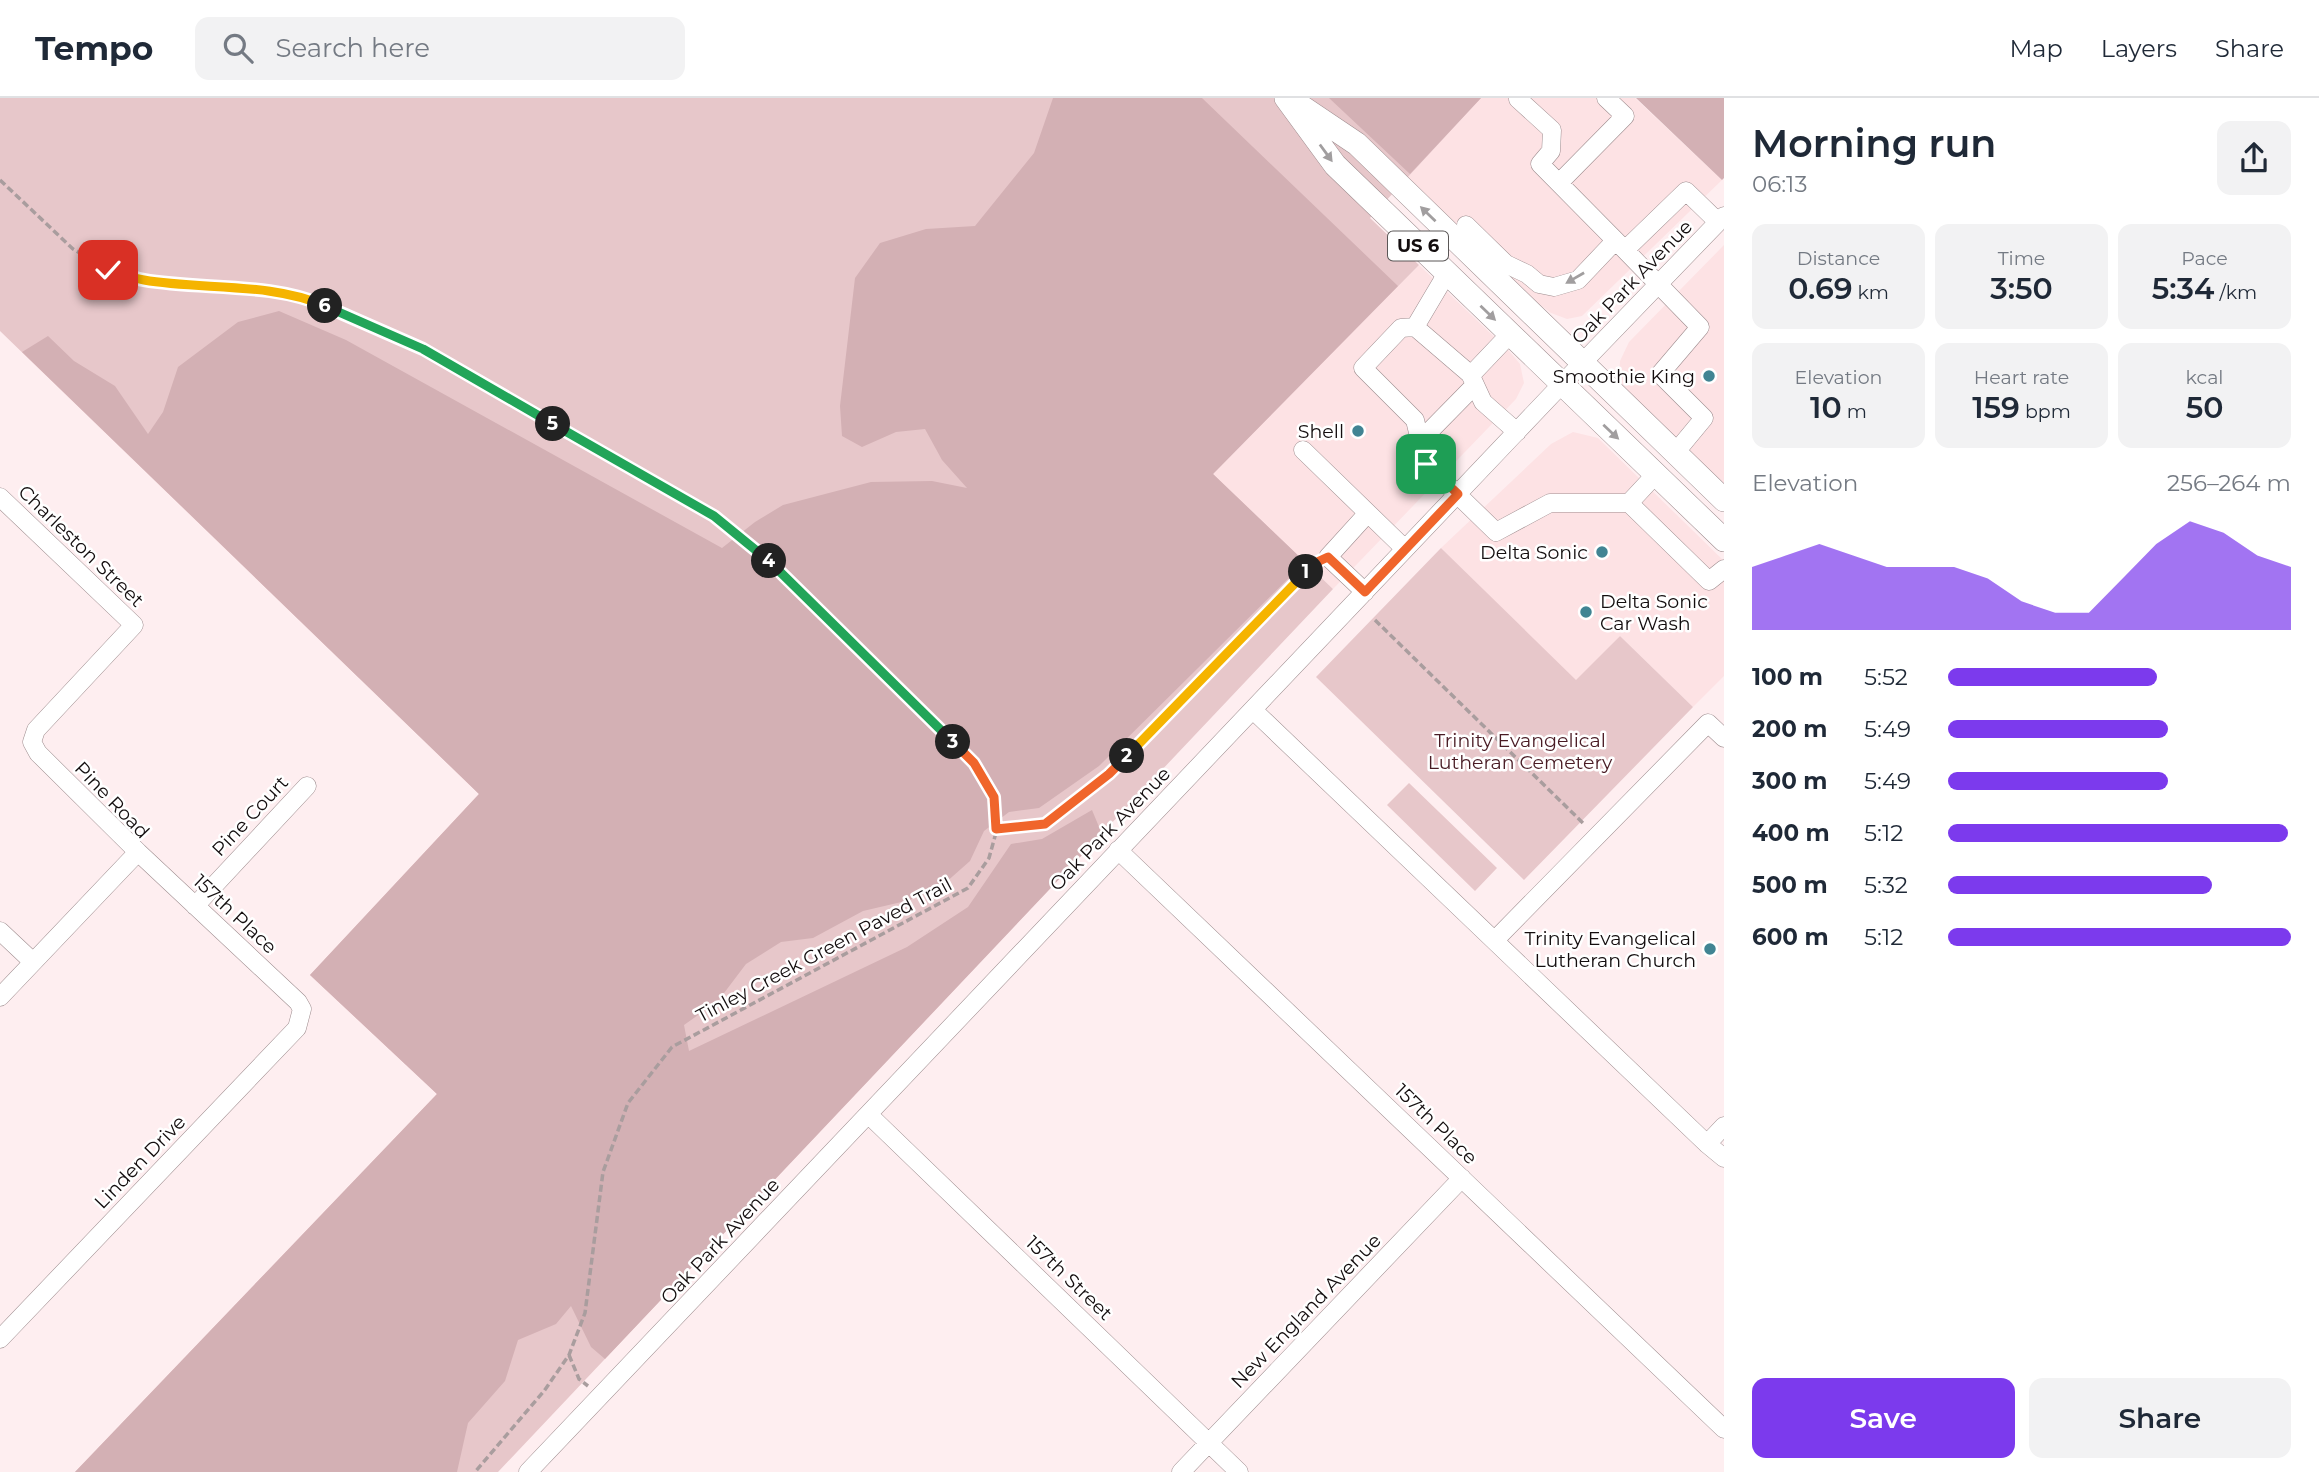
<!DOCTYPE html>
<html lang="en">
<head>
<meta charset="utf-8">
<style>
  body { margin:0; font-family:Montserrat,sans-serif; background:#f2f2f3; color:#1f2937; height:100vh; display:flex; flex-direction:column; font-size:26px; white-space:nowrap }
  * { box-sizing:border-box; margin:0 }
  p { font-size:23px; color:#747a83 }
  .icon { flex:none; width:38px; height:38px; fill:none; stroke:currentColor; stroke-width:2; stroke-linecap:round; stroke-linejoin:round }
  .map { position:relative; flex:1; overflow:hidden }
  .panel { display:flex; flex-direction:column; background:#fff; width:595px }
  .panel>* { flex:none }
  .pin { position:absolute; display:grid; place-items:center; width:60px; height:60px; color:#fff; margin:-30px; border-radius:14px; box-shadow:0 4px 10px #0006 }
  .km { position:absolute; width:35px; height:35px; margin:-18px; border-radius:50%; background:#222; color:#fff; font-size:19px; line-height:35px; text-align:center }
  .round { display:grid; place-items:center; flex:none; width:74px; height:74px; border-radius:14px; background:#f2f2f3 }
  .summary { display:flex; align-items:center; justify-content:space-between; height:119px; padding:0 28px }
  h1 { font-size:38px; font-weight:600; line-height:52px }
  .figures { display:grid; grid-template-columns:repeat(3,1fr); gap:10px; height:119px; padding:7px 28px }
  .figures div { display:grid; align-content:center; border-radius:14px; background:#f2f2f3; text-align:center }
  .figures b { font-size:30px; font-weight:600 }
  .figures small { font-size:19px; font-weight:400 }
  .figures p { font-size:19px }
  .chart { height:196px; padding:14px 28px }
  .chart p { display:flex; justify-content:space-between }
  .chart svg { width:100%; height:126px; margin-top:7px; fill:#7c3aed; opacity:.7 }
  .cta { display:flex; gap:14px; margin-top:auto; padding:14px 28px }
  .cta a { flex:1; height:80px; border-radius:14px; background:#7c3aed; color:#fff; font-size:28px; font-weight:600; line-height:80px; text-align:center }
  .cta a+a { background:#f2f2f3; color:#1f2937 }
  ul { padding:0 28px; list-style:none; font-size:23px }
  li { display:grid; grid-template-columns:112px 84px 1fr; align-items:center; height:52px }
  li i { height:18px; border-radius:9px; background:#7c3aed }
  header { display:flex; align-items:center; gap:42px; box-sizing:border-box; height:98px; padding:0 35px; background:#fff; border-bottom:2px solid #e0e1e3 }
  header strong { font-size:33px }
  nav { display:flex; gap:38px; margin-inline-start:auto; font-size:24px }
  .search { width:490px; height:63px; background:#f2f2f3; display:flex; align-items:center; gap:18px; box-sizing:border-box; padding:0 24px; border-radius:14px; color:#747a83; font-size:26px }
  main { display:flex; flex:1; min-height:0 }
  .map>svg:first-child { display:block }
  .built { fill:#fde2e4 }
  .green { fill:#e7c7ca }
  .forest { fill:#d3b0b4 }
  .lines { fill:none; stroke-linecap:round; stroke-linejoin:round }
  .minor-casing { stroke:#9d8c8e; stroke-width:19 }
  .major-casing { stroke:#9d8c8e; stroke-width:24 }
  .path { stroke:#a99d9e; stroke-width:3.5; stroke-dasharray:7 3.5; stroke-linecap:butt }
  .minor { stroke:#fff; stroke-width:18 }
  .major { stroke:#fff; stroke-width:23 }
  .oneway { fill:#a19e9f }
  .split-1-casing { stroke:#fff; stroke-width:14 }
  .split-2-casing { stroke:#fff; stroke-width:14 }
  .split-3-casing { stroke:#fff; stroke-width:14 }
  .split-4-casing { stroke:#fff; stroke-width:14 }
  .split-5-casing { stroke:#fff; stroke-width:14 }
  .split-6-casing { stroke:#fff; stroke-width:14 }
  .split-7-casing { stroke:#fff; stroke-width:14 }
  .split-1 { stroke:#f0652b; stroke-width:9 }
  .split-2 { stroke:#f5b400; stroke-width:9 }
  .split-3 { stroke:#f0652b; stroke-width:9 }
  .split-4 { stroke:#22a559; stroke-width:9 }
  .split-5 { stroke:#22a559; stroke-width:9 }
  .split-6 { stroke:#22a559; stroke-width:9 }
  .split-7 { stroke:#f5b400; stroke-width:9 }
  .poi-dot { fill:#418493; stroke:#fff; stroke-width:2.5 }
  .labels { text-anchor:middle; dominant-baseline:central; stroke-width:5; stroke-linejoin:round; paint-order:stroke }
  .shield { fill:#fff; stroke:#5a5656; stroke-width:2 }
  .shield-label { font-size:18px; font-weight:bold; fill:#130d0e }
  .street-label { font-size:19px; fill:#130d0e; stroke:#fff }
  .poi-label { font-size:19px; fill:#130d0e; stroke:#fff; text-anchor:end }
  .park-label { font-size:19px; fill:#491b24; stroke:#fff }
</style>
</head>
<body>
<header>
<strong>Tempo</strong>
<div class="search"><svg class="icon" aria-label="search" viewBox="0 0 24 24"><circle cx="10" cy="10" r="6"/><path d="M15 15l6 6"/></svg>Search here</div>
<nav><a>Map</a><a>Layers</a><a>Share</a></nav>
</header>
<main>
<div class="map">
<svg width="1724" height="1374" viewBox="0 0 1724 1374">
  <rect width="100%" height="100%" fill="#feeef0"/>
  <path class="built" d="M1481,0H1635L1722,82L1582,218L1567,221L1551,215L1539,206L1405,82Z
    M1724,147V387L1624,291L1619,279L1620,263L1629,244Z
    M1419,167L1509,253L1520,266L1524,285L1516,301L1333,491L1213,376Z
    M1573,334L1598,340L1724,463V578L1693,609L1620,538L1576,583L1441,450L1551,346Z"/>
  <path class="green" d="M0,0H1481L1370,120L1419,167L1213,376L1333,491L498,1374H75L437,996L310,877L479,696L0,233Z
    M1441,450L1576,582L1620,538L1693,609L1524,782L1316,579Z
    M1409,685L1497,770L1475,793L1387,707Z"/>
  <path class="forest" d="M1053,0H1202L1398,188L1213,376L1305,464L1099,668L1039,710L1009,714L984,733L970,763L944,786L910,802L863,813L813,840L781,844L746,866L718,903L684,927L689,953L907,849L968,809L1011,746L1042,741L1092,712L1102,736L605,1261L591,1249L571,1208L556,1226L518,1242L505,1283L468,1325L457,1374H75L437,996L310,877L479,696L22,254L48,238L74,263L115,288L148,336L163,314L178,269L238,224L279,213L346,242L722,450L755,424L783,407L871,384L932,383L967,390L942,362L925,331L896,334L862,349L842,338L840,308L855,180L880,145L926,131L975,128L1034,55Z
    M1329,0H1481L1410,76Z
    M1636,0H1724V80L1722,82Z"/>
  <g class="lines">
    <defs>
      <path id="minor" d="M1520,0L1518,1L1552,32L1551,53L1540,66L1625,152
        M1559,85L1625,18L1606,0
        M1466,127L1506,166
        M1447,175L1415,229L1471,277L1510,236
        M1493,179L1506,166L1527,176L1539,186L1554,189L1578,182L1615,143
        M1415,229L1401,230L1363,270L1415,322L1420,343
        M1471,278L1483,304L1517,334
        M1475,287L1420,343L1426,366L1496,434L1550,405H1629L1656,376
        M1303,352L1405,451
        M1675,355L1704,320L1660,276L1700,229L1625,152L1686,93L1718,124
        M0,399L134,527L36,632L32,644L38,655L138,754L0,899
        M1629,405L1709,483L1724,471
        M1365,494L1328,459L1367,416
        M1253,612L1707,1046L1724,1060
        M1118,752L1724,1331
        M195,808L307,688
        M0,833L33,864
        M1495,842L1708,625L1724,640
        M869,1017L1239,1374
        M1707,1046L1724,1028
        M0,1241L297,930L302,911L298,904L138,754
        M528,1374L1561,287L1724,118
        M1181,1374L1462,1080"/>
      <path id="major" d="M1286,0L1335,67L1724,442
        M1299,7L1357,46L1724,402"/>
    </defs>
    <use href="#minor" class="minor-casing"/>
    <use href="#major" class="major-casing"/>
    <path class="path" d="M0,82L73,151L108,172L145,182L240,190L309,201L423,251L714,418L760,454L974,665L994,699L997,731L989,760L968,790L672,949L628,1005L603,1074L585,1215L569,1257L544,1293L475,1374
      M1375,522L1585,727
      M997,731L1045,726L1109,676L1313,467
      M569,1257L579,1281L588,1288"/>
    <use href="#minor" class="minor"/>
    <use href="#major" class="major"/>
  </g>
  <defs><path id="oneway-solid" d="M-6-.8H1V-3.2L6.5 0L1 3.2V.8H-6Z" transform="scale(1.75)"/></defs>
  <g class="oneway">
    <use href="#oneway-solid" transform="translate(1326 55) rotate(54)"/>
    <use href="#oneway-solid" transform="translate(1428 116) rotate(-136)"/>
    <use href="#oneway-solid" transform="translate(1575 180) rotate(150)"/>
    <use href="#oneway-solid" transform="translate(1488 215) rotate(44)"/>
    <use href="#oneway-solid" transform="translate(1611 334) rotate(43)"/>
  </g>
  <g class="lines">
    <defs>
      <path id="split-1" d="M1306,474L1315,465L1328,459L1365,494L1458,396L1426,366"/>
      <path id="split-2" d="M1127,658L1306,474"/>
      <path id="split-3" d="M953,644L974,665L994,699L996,731L1045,726L1109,676L1127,658"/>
      <path id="split-4" d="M769,463L953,644"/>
      <path id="split-5" d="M553,326L714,418L769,463"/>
      <path id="split-6" d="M325,208L423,251L553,326"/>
      <path id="split-7" d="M108,172C120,175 132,180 144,182C201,192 272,184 325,208"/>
    </defs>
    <use href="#split-1" class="split-1-casing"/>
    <use href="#split-2" class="split-2-casing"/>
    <use href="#split-3" class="split-3-casing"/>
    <use href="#split-4" class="split-4-casing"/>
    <use href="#split-5" class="split-5-casing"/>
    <use href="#split-6" class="split-6-casing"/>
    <use href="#split-7" class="split-7-casing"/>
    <use href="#split-1" class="split-1"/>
    <use href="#split-2" class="split-2"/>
    <use href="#split-3" class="split-3"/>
    <use href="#split-4" class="split-4"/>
    <use href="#split-5" class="split-5"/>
    <use href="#split-6" class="split-6"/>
    <use href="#split-7" class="split-7"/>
  </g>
  <g class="poi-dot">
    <circle cx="1709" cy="278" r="7"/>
    <circle cx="1358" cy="333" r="7"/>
    <circle cx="1602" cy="454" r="7"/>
    <circle cx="1586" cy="514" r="7"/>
    <circle cx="1710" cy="851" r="7"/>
  </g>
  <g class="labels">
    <rect class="shield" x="1388" y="133.5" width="60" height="29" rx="5"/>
    <g class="shield-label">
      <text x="1418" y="148">US 6</text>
    </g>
    <g class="street-label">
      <text transform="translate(1632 184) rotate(-46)">Oak Park Avenue</text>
      <text transform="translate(81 448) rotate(44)">Charleston Street</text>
      <text transform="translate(112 702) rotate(46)">Pine Road</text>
      <text transform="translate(250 718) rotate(-47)">Pine Court</text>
      <text transform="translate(1110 731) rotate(-46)">Oak Park Avenue</text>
      <text transform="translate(235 816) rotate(43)">157th Place</text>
      <text transform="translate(824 852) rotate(-28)">Tinley Creek Green Paved Trail</text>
      <text transform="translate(1436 1026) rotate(44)">157th Place</text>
      <text transform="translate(140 1064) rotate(-46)">Linden Drive</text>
      <text transform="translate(720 1143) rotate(-47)">Oak Park Avenue</text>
      <text transform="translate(1069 1180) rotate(44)">157th Street</text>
      <text transform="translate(1306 1213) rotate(-46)">New England Avenue</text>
    </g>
    <g class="poi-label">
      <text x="1695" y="278">Smoothie King</text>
      <text x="1344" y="333">Shell</text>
      <text x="1588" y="454">Delta Sonic</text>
      <text x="1600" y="503" text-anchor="start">Delta Sonic<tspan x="1600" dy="22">Car Wash</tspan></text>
      <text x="1696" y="840">Trinity Evangelical<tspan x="1696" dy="22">Lutheran Church</tspan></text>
    </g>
    <g class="park-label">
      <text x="1520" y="642">Trinity Evangelical<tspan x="1520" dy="22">Lutheran Cemetery</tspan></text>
    </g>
  </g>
</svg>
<div class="pin" style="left:1426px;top:366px;background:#1e9e55"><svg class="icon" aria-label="arrive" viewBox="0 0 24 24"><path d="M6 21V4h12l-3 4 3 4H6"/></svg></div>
<div class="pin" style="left:108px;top:172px;background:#d93025"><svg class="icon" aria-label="check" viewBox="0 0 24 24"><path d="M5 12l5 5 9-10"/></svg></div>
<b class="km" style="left:1306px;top:474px">1</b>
<b class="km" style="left:1127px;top:658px">2</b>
<b class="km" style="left:953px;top:644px">3</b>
<b class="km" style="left:769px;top:463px">4</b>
<b class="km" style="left:553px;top:326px">5</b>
<b class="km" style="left:325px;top:208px">6</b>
</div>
<section class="panel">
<div class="summary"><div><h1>Morning run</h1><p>06:13</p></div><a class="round"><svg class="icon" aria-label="share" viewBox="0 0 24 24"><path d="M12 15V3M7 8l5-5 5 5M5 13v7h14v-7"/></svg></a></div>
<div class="figures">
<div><p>Distance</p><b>0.69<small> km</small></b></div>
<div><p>Time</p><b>3:50</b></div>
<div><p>Pace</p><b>5:34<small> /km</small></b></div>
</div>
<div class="figures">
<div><p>Elevation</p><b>10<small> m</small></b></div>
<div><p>Heart rate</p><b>159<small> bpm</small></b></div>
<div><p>kcal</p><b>50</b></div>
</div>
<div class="chart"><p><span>Elevation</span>256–264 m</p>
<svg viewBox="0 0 160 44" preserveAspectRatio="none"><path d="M0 44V22L10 18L20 14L30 18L40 22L50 22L60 22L70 26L80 34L90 38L100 38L110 26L120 14L130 6L140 10L150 18L160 22V44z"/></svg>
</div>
<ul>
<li><b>100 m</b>5:52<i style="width:61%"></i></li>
<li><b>200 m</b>5:49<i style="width:64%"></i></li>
<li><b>300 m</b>5:49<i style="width:64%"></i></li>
<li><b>400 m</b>5:12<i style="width:99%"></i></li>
<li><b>500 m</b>5:32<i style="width:77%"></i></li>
<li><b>600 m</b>5:12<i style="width:100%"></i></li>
</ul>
<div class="cta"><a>Save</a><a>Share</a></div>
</section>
</main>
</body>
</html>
